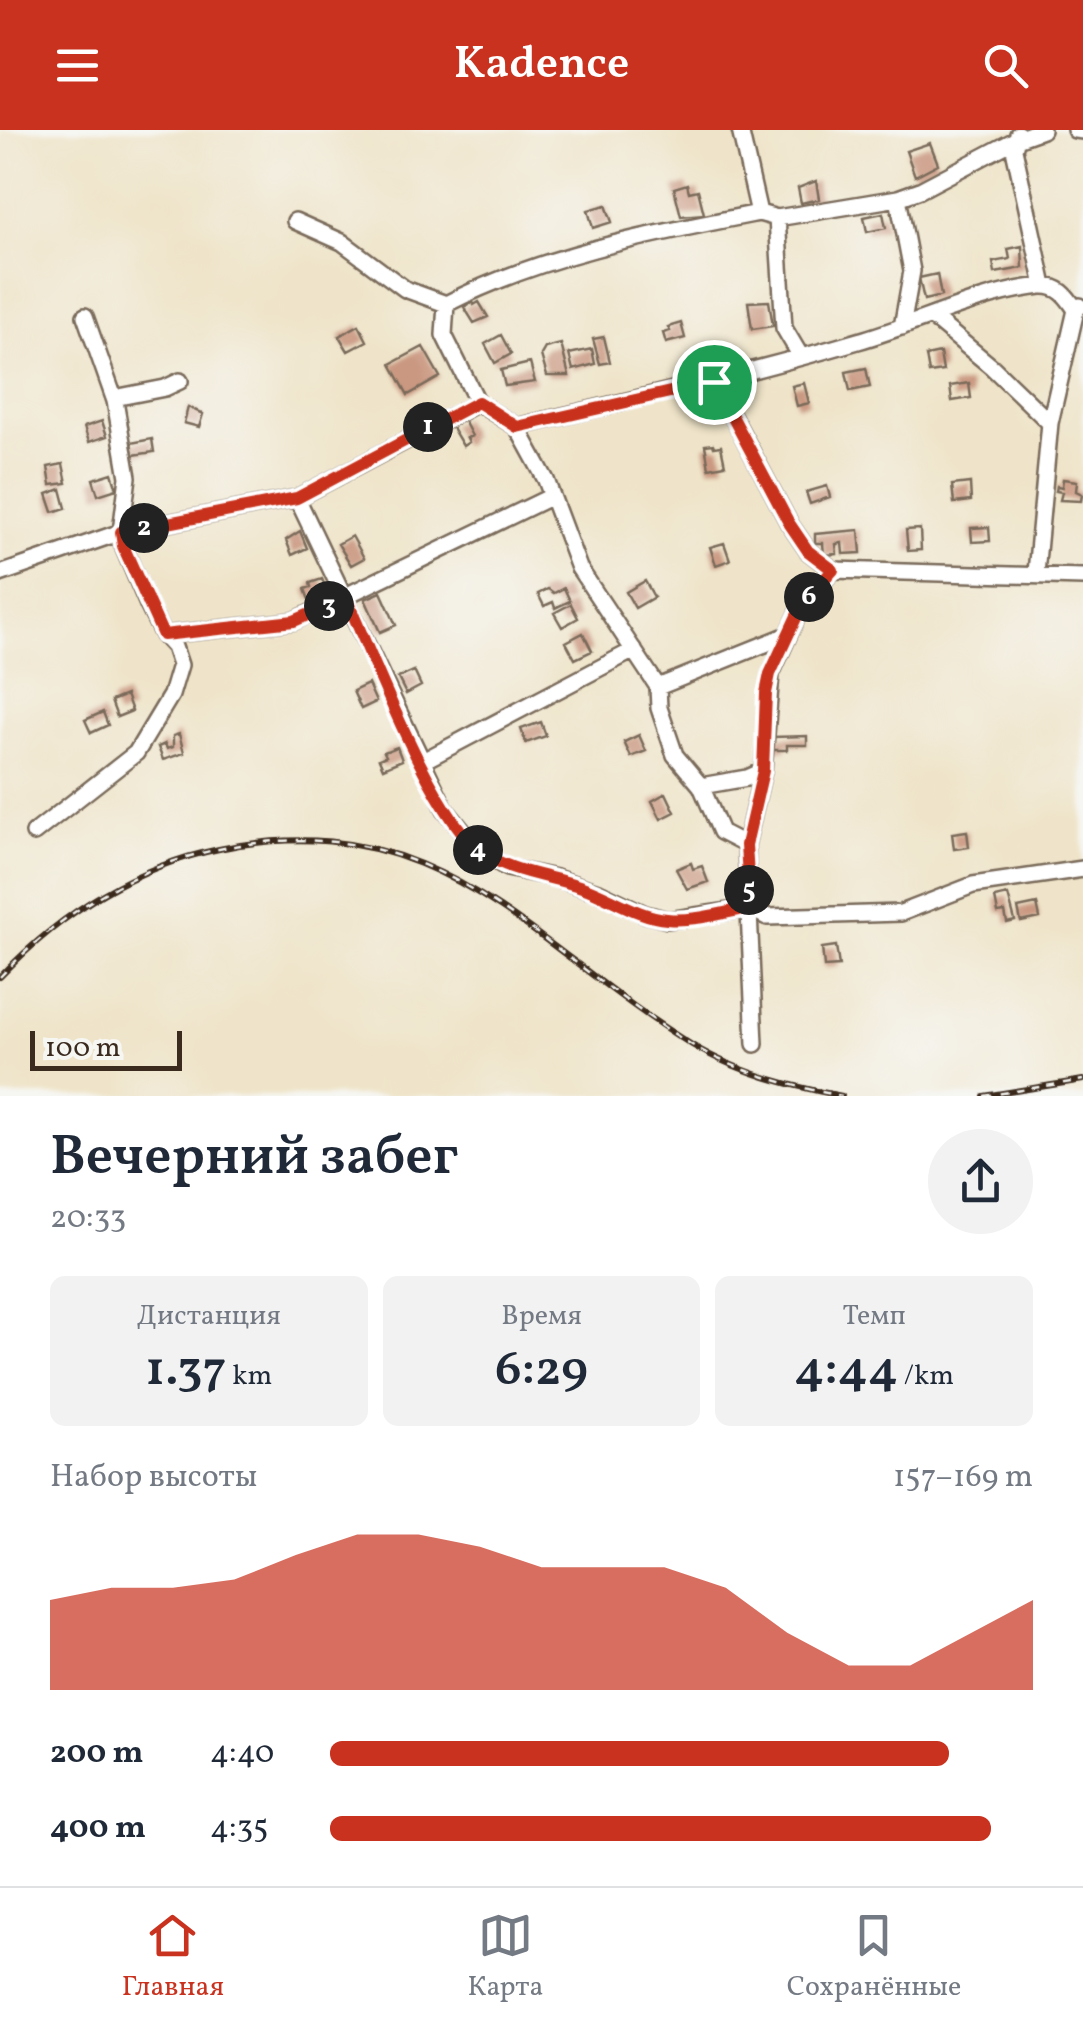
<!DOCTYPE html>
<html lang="ru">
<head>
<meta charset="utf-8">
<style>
  body { margin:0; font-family:Vollkorn,serif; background:#f2f2f3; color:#1f2937; height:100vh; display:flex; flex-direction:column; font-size:38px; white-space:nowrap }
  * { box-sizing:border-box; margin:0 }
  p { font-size:32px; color:#747a83 }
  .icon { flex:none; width:55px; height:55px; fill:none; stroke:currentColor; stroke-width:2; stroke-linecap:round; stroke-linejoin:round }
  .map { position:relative; height:966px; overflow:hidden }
  .details { display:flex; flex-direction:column; background:#fff; flex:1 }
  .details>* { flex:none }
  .scale { position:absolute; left:30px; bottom:25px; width:152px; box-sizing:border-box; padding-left:10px; border:5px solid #3b2a1e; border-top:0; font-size:28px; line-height:35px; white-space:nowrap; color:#3b2a1e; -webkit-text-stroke:8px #f6f6f2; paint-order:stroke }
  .pin { position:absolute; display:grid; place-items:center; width:85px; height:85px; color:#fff; margin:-42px; border:5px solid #fff; border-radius:50%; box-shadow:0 2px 10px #0007 }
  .km { position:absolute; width:50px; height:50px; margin:-25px; border-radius:50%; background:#222; color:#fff; font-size:28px; line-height:50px; text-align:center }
  .round { display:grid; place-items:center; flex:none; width:105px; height:105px; border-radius:52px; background:#f2f2f3 }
  .headline { display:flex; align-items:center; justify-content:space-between; height:170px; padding:0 50px }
  h1 { font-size:55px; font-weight:600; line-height:75px }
  .stats { display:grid; grid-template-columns:repeat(3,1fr); gap:15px; height:170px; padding:10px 50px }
  .stats div { display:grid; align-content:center; border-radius:15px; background:#f2f2f3; text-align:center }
  .stats b { font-size:50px; font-weight:600 }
  .stats small { font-size:28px; font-weight:400 }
  .stats p { font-size:28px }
  .chart { height:280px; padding:20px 50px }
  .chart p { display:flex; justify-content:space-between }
  .chart svg { width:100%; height:180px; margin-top:10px; fill:#c8321e; opacity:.7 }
  ul { padding:0 50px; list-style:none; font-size:32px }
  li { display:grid; grid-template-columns:160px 120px 1fr; align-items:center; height:75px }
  li i { height:25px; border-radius:12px; background:#c8321e }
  header { display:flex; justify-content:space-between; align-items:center; height:130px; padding:0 50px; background:#c8321e; color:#fff; font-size:45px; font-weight:600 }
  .tab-bar { display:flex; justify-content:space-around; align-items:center; height:140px; border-top:2px solid #e0e1e3; background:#fff; font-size:28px; color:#747a83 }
  .tab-bar a { display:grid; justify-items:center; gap:5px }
  .tab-bar .on { color:#c8321e }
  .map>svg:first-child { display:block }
  .building { fill:#ca9881 }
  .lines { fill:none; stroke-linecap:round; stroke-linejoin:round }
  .minor-casing { stroke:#7a6b5a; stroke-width:20 }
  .minor { stroke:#fff; stroke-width:15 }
  .rail-casing { stroke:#3b2a1e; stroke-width:6 }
  .rail { stroke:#f6f6f2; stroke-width:2.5; stroke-dasharray:8; stroke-linecap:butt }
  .route-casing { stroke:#fff; stroke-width:20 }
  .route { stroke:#c8321e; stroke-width:12 }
</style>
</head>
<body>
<header><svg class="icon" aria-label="menu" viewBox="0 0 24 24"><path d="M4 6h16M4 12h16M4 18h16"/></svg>Kadence<svg class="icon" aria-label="search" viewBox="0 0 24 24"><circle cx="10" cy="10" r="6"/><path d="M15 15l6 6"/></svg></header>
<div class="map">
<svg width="1083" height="966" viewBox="0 0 1083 966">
  <rect width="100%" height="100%" fill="#f6f6f2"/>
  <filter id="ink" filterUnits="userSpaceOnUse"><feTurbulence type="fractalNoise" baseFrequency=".01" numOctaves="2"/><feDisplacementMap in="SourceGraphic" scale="20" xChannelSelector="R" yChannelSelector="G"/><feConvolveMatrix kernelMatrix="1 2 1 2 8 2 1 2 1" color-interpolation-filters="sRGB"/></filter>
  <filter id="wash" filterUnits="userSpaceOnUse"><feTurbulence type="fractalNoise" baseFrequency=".0048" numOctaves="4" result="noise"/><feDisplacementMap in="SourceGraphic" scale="40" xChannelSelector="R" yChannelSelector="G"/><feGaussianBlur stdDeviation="2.25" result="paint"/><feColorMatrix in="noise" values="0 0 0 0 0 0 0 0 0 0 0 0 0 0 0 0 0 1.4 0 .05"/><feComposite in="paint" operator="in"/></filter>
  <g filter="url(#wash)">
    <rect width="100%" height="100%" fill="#efe4c9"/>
    <g id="blocks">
      <path class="building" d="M930,13L938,34L915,46L906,21Z
        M816,51L819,69L801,73L798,58Z
        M687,54L689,62L698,60L704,84L681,86L674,58Z
        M606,75L612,92L593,98L588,80Z
        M883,83L886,98L867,102L864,87Z
        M1022,116L1023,138L995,143L993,132L1010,129L1008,119Z
        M937,144L941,166L924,170L919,148Z
        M769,171L773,196L752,199L748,172Z
        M473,172L474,175L479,172L488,187L474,193L464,177Z
        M681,193L685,208L666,213L663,203L670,201L668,197Z
        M359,195L367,211L348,221L339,206Z
        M501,205L511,224L495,233L485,214Z
        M604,207L610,232L600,234L593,209Z
        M561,214L569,246H547L541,225L545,218Z
        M423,217L440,247L408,265L391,234Z
        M592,219L595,234L573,240L569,224Z
        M940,223L943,241L929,243L926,226Z
        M530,233L535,252L505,256L501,240Z
        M866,238L870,257L850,261L846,242Z
        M804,253L809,273L797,276L792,256Z
        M969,253L971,268L952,271L950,256Z
        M188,277L203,284L199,297L184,293Z
        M463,289L472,306L467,308L469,312L463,316L451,296Z
        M102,291L107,306L89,312L84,297Z
        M152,309L154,322L133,325L131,313Z
        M713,314L714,317L721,316L725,335L709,338L705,315Z
        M63,334L67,353L51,355L48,337Z
        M112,343L117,359L98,365L93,349Z
        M1063,349L1077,351L1076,361L1082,364L1081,371L1060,370L1062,362L1056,361L1057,356L1062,357Z
        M970,353L971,371L954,373L952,355Z
        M827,356L830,367L810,374L806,362Z
        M61,359L66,378L53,382L47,364Z
        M989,397L990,411L972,412L971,398Z
        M920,399L921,420L908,421L906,400Z
        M859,400L861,423L843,424L842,413L836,414L837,424L824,425L823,413H815V404Z
        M300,401L307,418L292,425L286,410Z
        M352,406L364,428L351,435L338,414Z
        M724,413L730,430L716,435L710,417Z
        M322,449L328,464L309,470L305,459L311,457L310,453Z
        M645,451L654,467L635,478L626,462Z
        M564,458L570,471L555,478L553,472L544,476L538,464L548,459L554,463Z
        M381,462L396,495L380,502L365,469Z
        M571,474L578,488L562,497L554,483Z
        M583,503L592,521L575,529L566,512Z
        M414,541L421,556L406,564L398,548Z
        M368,554L376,572L361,579L353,561Z
        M126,565L132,581L117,587L111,571Z
        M103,582L108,595L91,603L85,590Z
        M541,592L546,606L526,613L521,599Z
        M179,604L184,623L163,630L158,617L165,614L167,619L173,617V606Z
        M639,605L646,621L631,627L624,612Z
        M807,606V615H787V620H772V607Z
        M397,617L402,630L383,638L379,629L386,626L384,622Z
        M666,663L675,682L661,689L652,671Z
        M967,701L969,717L954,719L952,703Z
        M691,733L693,739L702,736L708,752L687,759L676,739Z
        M1008,765L1015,791L1007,793L1005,782L998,783L995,768Z
        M1037,774L1040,788L1021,792L1018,778Z
        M836,816L839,836L824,837L822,818Z"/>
    </g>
  </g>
  <g filter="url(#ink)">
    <use href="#blocks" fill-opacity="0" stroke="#7a6b5a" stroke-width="2.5"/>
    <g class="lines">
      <defs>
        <path id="minor" d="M740,0L759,83
          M1075,0L1083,1
          M1018,4L1014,19L1044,156
          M898,68L912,141L902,197
          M777,88L784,198L800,225
          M295,91L342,112L405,159L446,174L444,205L478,273L517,297L546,350L579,438L658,557L659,578L675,625L701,656L721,702L746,715L755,914
          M446,174C544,124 651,104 759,83L777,88L898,68L920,60L1017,9L1042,0
          M932,187L992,237L1050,293
          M714,251L789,393L808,421L833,440
          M114,268L165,258L180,251
          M517,297C631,270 746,244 858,211C918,194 979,163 1041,156C1059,155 1067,166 1076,180
          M297,368L445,679L478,720L507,738L556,748L601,763L645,784L668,790L750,778
          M833,440L1083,447
          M1036,443L1050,293L1076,180L1080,176
          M0,444L121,402L297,368L478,273
          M163,505L294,491L552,366
          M658,557L785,506
          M421,632L634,520
          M701,656L747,648L763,641
          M34,703L136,623L171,565L180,535L174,517L163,505L149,477L123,416L121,402L128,347L115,271L85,186
          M746,715L763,641L771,544L802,475L833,440
          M750,778L767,787L901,783L973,755L1083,739"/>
      </defs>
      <use href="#minor" class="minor-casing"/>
      <use href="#minor" class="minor"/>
      <defs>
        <path id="rail" d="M0,847C61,783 132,737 219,719C440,674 526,813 692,915C735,941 793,957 842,966
          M984,966L1083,950"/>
      </defs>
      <use href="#rail" class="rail-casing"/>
      <use href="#rail" class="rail"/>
    </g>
  </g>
  <g class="lines" filter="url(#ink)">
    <defs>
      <path id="route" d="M714,252L789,393L808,421L833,440L802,475L770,544L766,563L763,641L746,715L750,778C724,782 693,792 667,789C638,787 609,766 582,757C548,745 511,743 482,722C433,688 373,528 346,468L294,491L163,505L123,416L121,402L297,368L478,272L517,297Z"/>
    </defs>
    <use href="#route" class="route-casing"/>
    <use href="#route" class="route"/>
  </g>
</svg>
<div class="scale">100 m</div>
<div class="pin" style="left:714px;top:252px;background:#1e9e55"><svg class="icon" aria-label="arrive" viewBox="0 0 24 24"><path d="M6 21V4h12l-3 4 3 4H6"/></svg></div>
<b class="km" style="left:428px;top:297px">1</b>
<b class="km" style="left:144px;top:398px">2</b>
<b class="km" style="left:329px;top:476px">3</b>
<b class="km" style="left:478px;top:720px">4</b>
<b class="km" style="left:749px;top:760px">5</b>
<b class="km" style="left:809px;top:467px">6</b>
</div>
<section class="details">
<div class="headline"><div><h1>Вечерний забег</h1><p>20:33</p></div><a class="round"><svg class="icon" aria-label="share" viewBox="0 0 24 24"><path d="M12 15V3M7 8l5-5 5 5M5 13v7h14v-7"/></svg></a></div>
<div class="stats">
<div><p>Дистанция</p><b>1.37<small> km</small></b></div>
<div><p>Время</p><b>6:29</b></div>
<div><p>Темп</p><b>4:44<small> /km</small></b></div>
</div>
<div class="chart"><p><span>Набор высоты</span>157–169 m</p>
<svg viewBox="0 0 160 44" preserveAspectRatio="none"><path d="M0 44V22L10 19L20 19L30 17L40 11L50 6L60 6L70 9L80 14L90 14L100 14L110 19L120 30L130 38L140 38L150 30L160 22V44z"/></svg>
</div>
<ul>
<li><b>200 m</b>4:40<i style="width:88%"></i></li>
<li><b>400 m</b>4:35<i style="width:94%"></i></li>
</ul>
</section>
<nav class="tab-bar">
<a class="on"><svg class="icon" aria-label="home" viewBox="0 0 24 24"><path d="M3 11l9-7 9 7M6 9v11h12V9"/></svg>Главная</a>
<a><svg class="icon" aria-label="map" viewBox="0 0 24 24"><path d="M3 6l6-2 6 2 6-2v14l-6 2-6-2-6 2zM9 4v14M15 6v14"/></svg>Карта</a>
<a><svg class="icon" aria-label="saved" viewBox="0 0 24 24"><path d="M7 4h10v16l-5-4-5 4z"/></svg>Сохранённые</a>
</nav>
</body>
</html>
